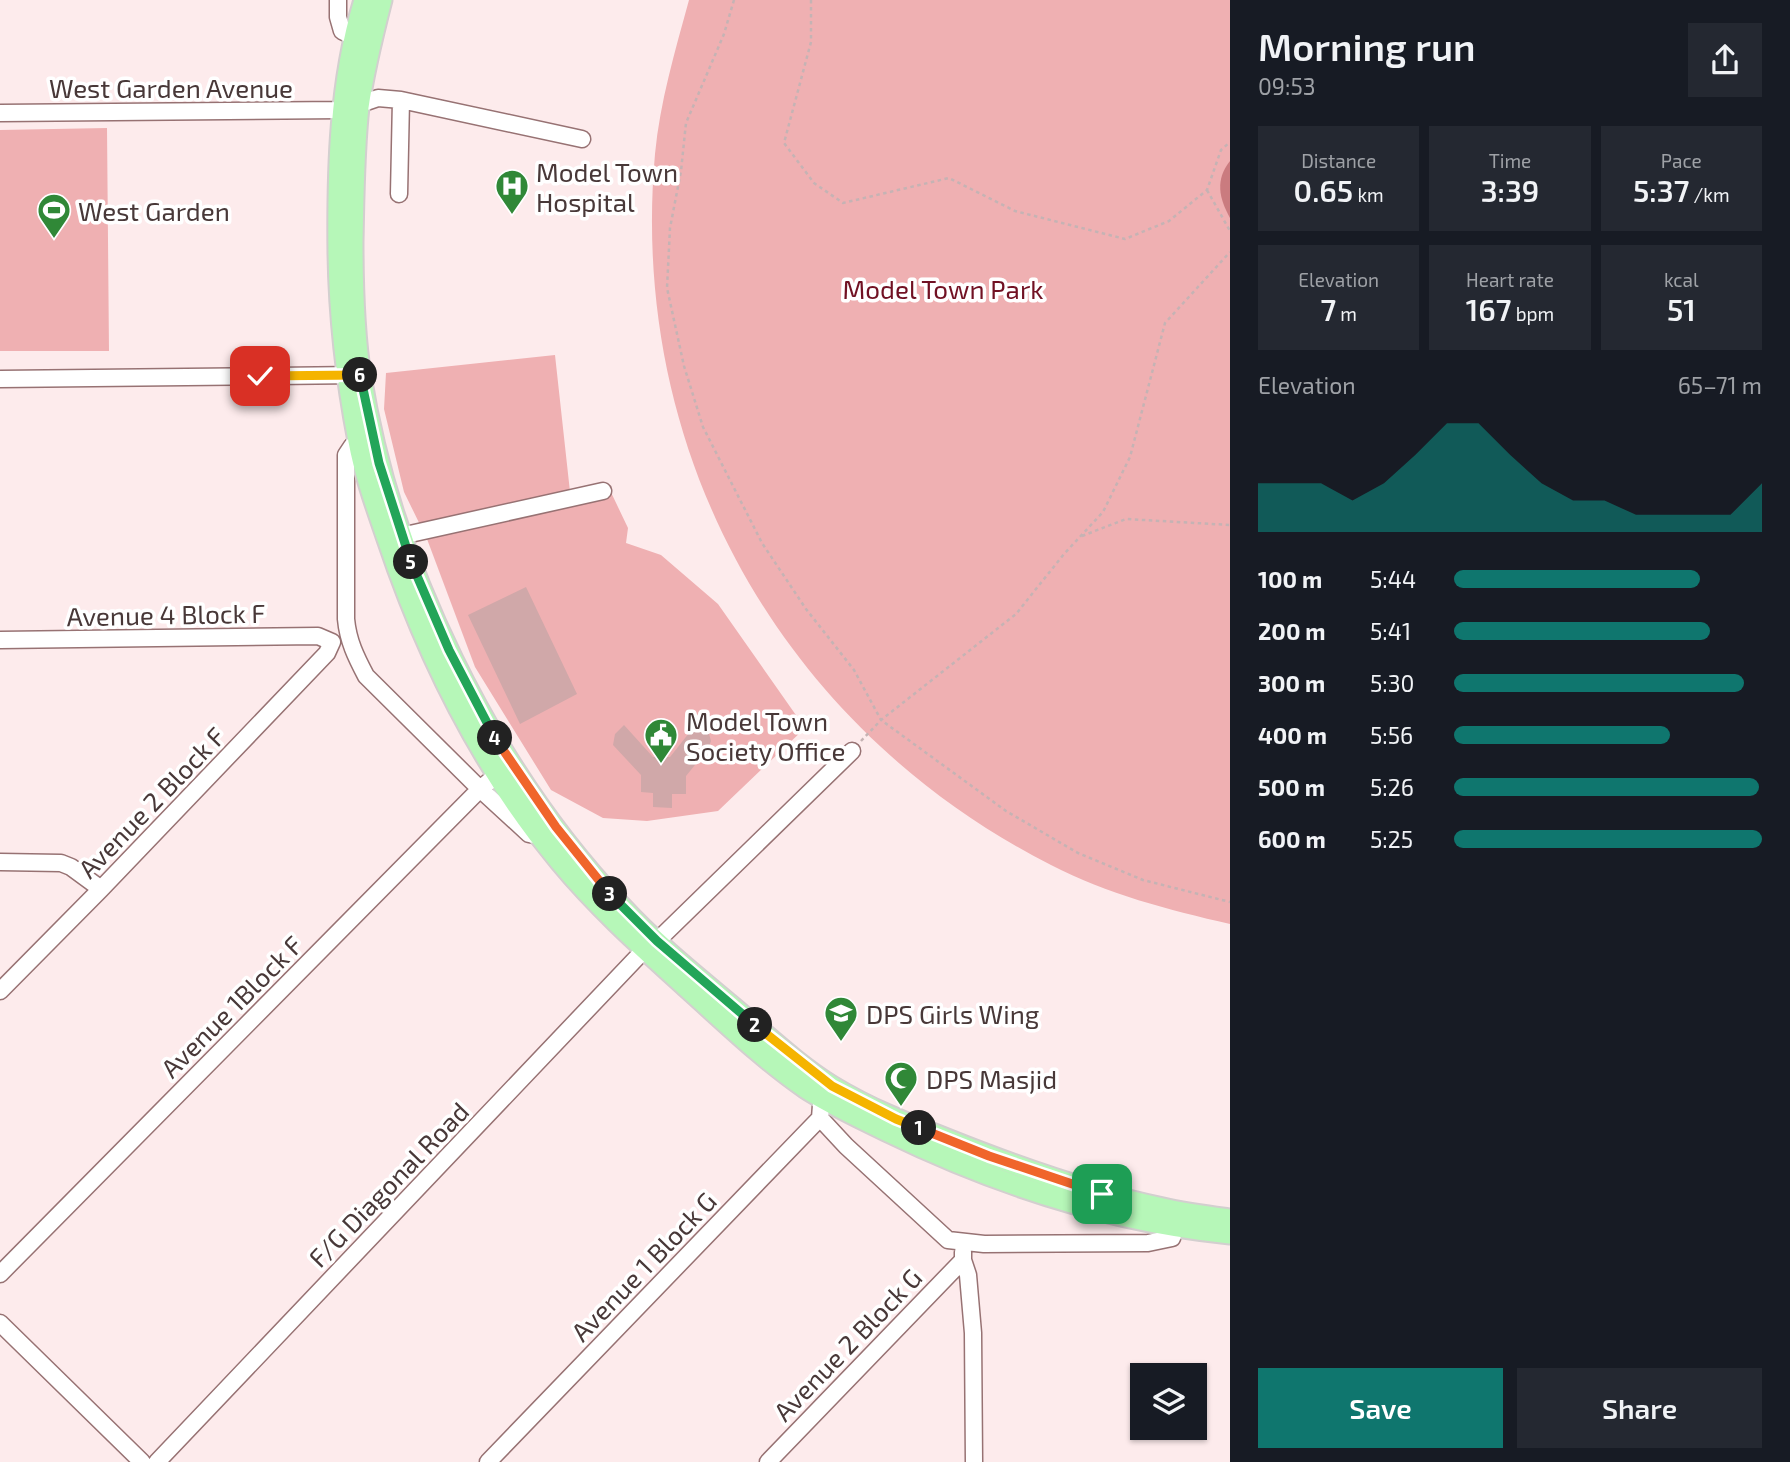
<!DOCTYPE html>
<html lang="en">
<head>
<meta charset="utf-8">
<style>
  body { margin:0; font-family:"Exo 2",sans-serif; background:#242831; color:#f1f3f6; height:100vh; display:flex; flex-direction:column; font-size:26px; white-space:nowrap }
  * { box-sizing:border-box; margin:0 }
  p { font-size:23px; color:#9ea1a6 }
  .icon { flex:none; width:38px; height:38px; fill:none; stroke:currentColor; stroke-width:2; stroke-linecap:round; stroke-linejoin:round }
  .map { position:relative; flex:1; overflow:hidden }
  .details { display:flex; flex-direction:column; background:#171b24; width:560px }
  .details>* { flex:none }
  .fabs { position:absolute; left:1130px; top:1363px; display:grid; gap:14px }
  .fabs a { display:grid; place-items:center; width:77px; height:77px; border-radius:0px; background:#171b24; box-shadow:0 2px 5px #0004; font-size:35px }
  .pin { position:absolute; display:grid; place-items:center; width:60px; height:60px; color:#fff; margin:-30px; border-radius:14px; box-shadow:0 4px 10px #0006 }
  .km { position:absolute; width:35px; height:35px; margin:-18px; border-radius:50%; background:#222; color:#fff; font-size:19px; line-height:35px; text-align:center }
  .round { display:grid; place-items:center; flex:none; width:74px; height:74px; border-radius:0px; background:#242831 }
  .summary { display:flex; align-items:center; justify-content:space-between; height:119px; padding:0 28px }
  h1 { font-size:38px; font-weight:600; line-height:52px }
  .figures { display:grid; grid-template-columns:repeat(3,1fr); gap:10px; height:119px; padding:7px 28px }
  .figures div { display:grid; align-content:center; border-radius:0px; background:#242831; text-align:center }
  .figures b { font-size:30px; font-weight:600 }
  .figures small { font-size:19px; font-weight:400 }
  .figures p { font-size:19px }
  .chart { height:196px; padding:14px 28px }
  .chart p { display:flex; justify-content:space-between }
  .chart svg { width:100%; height:126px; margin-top:7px; fill:#0f766e; opacity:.7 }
  .button { display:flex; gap:14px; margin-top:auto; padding:14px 28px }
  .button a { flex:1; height:80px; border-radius:0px; background:#0f766e; color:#fff; font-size:28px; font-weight:600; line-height:80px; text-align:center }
  .button a+a { background:#242831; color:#f1f3f6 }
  ul { padding:0 28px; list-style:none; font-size:23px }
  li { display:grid; grid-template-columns:112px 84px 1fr; align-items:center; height:52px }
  li i { height:18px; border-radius:9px; background:#0f766e }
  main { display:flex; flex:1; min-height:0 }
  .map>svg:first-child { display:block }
  .green { fill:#efb0b2 }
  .water { fill:#ca7b7f }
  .building { fill:#d0a8a9 }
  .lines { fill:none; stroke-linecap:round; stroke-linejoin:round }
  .minor-casing { stroke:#977273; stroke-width:19 }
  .major-casing { stroke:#d3cfcf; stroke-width:23 }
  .path { stroke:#c5b3b4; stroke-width:2.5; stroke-dasharray:3.5 3.5; stroke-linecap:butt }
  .minor { stroke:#fff; stroke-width:16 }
  .major { stroke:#b6f7b8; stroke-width:19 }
  .split-1-casing { stroke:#fff; stroke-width:14 }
  .split-2-casing { stroke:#fff; stroke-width:14 }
  .split-3-casing { stroke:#fff; stroke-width:14 }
  .split-4-casing { stroke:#fff; stroke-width:14 }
  .split-5-casing { stroke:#fff; stroke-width:14 }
  .split-6-casing { stroke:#fff; stroke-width:14 }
  .split-7-casing { stroke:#fff; stroke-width:14 }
  .split-1 { stroke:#f0652b; stroke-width:9 }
  .split-2 { stroke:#f5b400; stroke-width:9 }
  .split-3 { stroke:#22a559; stroke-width:9 }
  .split-4 { stroke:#f0652b; stroke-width:9 }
  .split-5 { stroke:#22a559; stroke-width:9 }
  .split-6 { stroke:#22a559; stroke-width:9 }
  .split-7 { stroke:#f5b400; stroke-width:9 }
  .labels { text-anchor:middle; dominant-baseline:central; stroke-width:7; stroke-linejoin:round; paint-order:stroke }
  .street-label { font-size:26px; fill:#483838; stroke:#fff }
  .poi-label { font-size:26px; fill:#483838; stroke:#fff; text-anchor:start }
  .park-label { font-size:26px; fill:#711123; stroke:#fff }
</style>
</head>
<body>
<main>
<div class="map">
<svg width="1230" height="1462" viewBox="0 0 1230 1462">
  <rect width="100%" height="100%" fill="#fdebec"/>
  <path class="green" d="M689,0H1230V924C1169,910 1107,894 1051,865C783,729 628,455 655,154C660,102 675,51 689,0Z
    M107,128L109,351H0V130Z
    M555,355L571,501L607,484L628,528L626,543L661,555L718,604L805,728L718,811L647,821L603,818L551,790L475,667L427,539L404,492L384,409L386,373Z"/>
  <path class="water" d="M1230,161V218C1219,198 1215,180 1230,161Z"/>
  <path class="building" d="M526,587L577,694L520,724L468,615Z
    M697,723L709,734L711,741L708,749L686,776V794H672V808L653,807V793L641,792V775L613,745L615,734L624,725L653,757H670Z"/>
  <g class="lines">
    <defs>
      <path id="minor" d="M338,0V17L342,31L354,37
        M0,113L343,110L378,98L401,100L582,139
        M399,194L401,100
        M0,379L358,375
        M359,446H352L346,455V619C348,641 356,657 366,676L480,789L529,834L539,836
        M401,536L603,491
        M0,640L318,636L332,642
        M0,862L61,863L71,867L101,889
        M0,991L101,889L327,653L332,642
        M820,1118L846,1146L948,1240L984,1244L1148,1243L1172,1238L1175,1229
        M963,1252V1260L968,1275L973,1333L974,1462
        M0,1274L480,789L498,774
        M0,1323L142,1462
        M157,1462L645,949L657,941L852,751
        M488,1462L820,1118L821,1105L830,1090
        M768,1462L963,1260"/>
      <path id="major" d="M364,0C339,82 337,169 338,254C339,317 346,379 358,441C364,474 376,507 387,539C426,655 481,767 560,862C598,908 643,948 687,988C725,1022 763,1059 805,1088C831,1105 860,1118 888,1132C995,1184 1111,1222 1230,1234
        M382,0C373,35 364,71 359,107C354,152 354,197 353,242C353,287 354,332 361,376C391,564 490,768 621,906C653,941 691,972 727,1002C760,1029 797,1065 832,1086C868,1108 908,1124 947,1139C1017,1167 1090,1193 1163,1208C1185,1213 1208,1216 1230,1219"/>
    </defs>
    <use href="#minor" class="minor-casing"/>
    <use href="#major" class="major-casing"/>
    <path class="path" d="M734,0L724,34L686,123L681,171L670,228L667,288L684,366L703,427L762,543L806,609L854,670L881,720L1006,811L1078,853L1143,880L1230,902
      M811,0V42L784,143L814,183L843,203L949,178L1015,211L1125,239L1169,221L1207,190L1221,150L1230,142
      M1207,190L1230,231
      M1082,536L1126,519L1230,525
      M861,741L881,720L1016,614L1064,554L1103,512L1130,457L1165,323L1230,252"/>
    <use href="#minor" class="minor"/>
    <use href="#major" class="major"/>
  </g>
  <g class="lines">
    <defs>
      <path id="split-1" d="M919,1128L989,1156L1102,1194"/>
      <path id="split-2" d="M755,1025L832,1086L896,1119L919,1128"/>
      <path id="split-3" d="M610,894L657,941L755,1025"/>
      <path id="split-4" d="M495,738L556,827L610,894"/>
      <path id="split-5" d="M411,562L449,650L495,738"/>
      <path id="split-6" d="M360,375L379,463L411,562"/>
      <path id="split-7" d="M260,376L360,375"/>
    </defs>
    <use href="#split-1" class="split-1-casing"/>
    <use href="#split-2" class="split-2-casing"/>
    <use href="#split-3" class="split-3-casing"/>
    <use href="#split-4" class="split-4-casing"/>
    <use href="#split-5" class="split-5-casing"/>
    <use href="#split-6" class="split-6-casing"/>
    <use href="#split-7" class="split-7-casing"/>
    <use href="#split-1" class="split-1"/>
    <use href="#split-2" class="split-2"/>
    <use href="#split-3" class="split-3"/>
    <use href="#split-4" class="split-4"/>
    <use href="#split-5" class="split-5"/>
    <use href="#split-6" class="split-6"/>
    <use href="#split-7" class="split-7"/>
  </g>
  <defs>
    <symbol id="hospital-pin" viewBox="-11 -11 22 30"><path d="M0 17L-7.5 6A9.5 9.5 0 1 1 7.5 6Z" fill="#308837" stroke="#fff"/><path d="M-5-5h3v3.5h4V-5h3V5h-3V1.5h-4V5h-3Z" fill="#fff"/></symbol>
    <symbol id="stadium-pin" viewBox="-11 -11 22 30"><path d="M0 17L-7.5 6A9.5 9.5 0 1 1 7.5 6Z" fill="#308837" stroke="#fff"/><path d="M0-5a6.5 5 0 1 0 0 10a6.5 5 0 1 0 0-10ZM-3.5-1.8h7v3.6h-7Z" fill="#fff"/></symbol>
    <symbol id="civic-pin" viewBox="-11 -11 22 30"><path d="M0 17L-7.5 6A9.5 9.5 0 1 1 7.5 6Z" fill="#308837" stroke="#fff"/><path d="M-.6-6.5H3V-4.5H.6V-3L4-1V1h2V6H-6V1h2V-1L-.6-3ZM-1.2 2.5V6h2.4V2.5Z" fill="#fff"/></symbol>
    <symbol id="school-pin" viewBox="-11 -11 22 30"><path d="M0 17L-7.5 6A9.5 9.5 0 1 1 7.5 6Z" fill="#308837" stroke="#fff"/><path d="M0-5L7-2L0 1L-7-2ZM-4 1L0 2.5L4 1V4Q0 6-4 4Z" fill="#fff"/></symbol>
    <symbol id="mosque-pin" viewBox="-11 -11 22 30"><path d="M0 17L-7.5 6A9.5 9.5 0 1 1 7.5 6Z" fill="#308837" stroke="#fff"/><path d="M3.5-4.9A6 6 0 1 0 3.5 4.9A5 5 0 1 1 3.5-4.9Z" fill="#fff"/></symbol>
  </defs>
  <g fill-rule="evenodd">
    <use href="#hospital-pin" x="493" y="167" width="38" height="52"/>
    <use href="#stadium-pin" x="35" y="191" width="38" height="52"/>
    <use href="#civic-pin" x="642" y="716" width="38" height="52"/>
    <use href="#school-pin" x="822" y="994" width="38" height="52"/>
    <use href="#mosque-pin" x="882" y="1059" width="38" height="52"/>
  </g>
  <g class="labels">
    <g class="street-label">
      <text x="171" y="87">West Garden Avenue</text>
      <text transform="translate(166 614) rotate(-1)">Avenue 4 Block F</text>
      <text transform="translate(151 802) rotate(-46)">Avenue 2 Block F</text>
      <text transform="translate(231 1006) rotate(-45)">Avenue 1Block F</text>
      <text transform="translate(388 1184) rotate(-46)">F/G Diagonal Road</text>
      <text transform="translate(643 1266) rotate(-46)">Avenue 1 Block G</text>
      <text transform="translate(847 1344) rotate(-46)">Avenue 2 Block G</text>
    </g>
    <g class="poi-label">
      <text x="536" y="171">Model Town<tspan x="536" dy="30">Hospital</tspan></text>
      <text x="78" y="210">West Garden</text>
      <text x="686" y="720">Model Town<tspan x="686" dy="30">Society Office</tspan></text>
      <text x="866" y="1013">DPS Girls Wing</text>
      <text x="926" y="1078">DPS Masjid</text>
    </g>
    <g class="park-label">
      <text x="943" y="288">Model Town Park</text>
    </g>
  </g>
</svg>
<div class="fabs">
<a><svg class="icon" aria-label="layers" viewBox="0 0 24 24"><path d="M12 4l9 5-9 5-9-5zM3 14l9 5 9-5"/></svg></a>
</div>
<div class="pin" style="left:1102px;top:1194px;background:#1e9e55"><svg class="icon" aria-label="arrive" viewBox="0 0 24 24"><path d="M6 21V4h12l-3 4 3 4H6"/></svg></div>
<div class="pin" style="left:260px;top:376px;background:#d93025"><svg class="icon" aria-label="check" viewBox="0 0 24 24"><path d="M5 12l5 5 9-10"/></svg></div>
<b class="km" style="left:919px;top:1128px">1</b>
<b class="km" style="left:755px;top:1025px">2</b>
<b class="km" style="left:610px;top:894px">3</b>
<b class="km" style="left:495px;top:738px">4</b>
<b class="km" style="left:411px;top:562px">5</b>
<b class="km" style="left:360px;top:375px">6</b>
</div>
<section class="details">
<div class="summary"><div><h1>Morning run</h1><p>09:53</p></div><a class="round"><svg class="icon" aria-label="share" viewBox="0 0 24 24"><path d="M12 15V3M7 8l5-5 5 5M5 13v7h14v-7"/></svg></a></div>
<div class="figures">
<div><p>Distance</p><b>0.65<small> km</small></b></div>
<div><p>Time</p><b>3:39</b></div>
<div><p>Pace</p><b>5:37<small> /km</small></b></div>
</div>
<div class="figures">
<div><p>Elevation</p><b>7<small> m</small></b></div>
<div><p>Heart rate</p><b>167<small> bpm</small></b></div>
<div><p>kcal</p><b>51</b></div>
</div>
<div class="chart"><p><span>Elevation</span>65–71 m</p>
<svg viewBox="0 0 160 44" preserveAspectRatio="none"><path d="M0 44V27L10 27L20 27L30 33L40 27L50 17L60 6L70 6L80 17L90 27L100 33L110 33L120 38L130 38L140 38L150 38L160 27V44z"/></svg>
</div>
<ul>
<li><b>100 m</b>5:44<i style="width:80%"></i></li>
<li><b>200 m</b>5:41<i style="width:83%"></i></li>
<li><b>300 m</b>5:30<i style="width:94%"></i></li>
<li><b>400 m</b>5:56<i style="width:70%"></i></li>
<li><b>500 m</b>5:26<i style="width:99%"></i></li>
<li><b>600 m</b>5:25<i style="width:100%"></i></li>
</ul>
<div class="button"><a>Save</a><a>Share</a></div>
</section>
</main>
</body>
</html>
